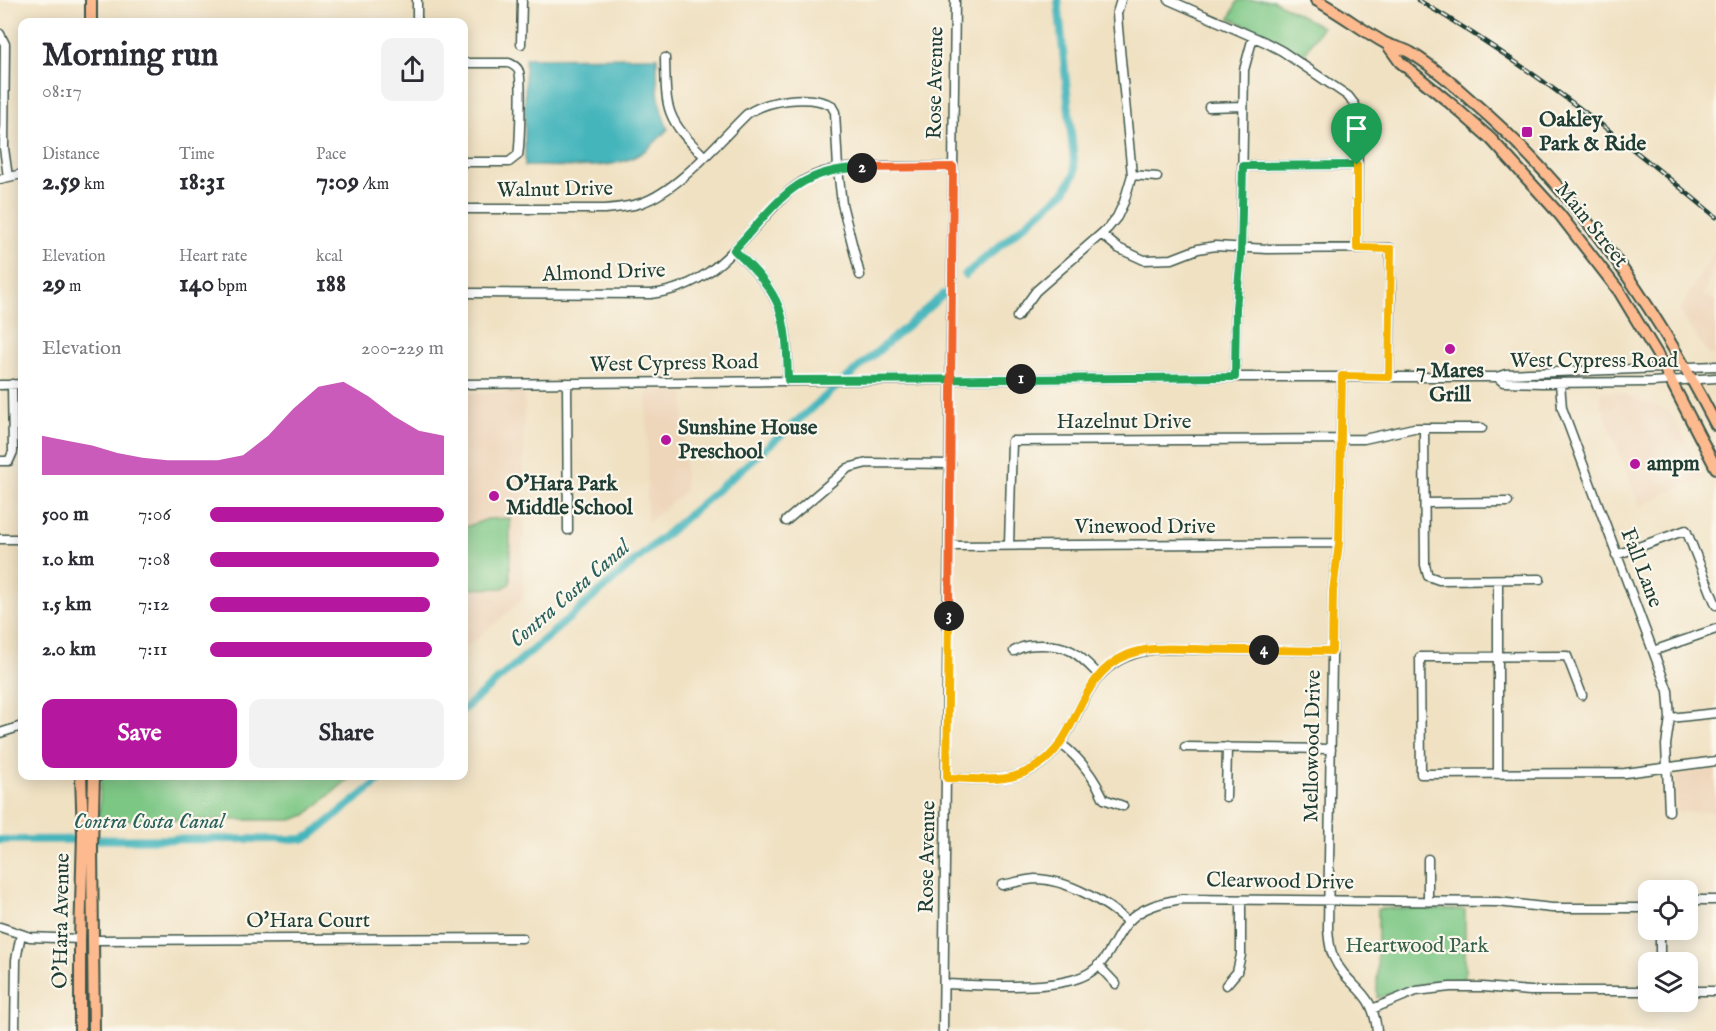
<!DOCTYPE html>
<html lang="en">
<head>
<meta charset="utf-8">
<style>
  body { margin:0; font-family:"IM FELL English",serif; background:#f2f2f3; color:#2b2b33; height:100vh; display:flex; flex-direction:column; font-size:22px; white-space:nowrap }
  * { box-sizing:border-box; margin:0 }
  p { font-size:20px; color:#7c7c81 }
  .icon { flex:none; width:33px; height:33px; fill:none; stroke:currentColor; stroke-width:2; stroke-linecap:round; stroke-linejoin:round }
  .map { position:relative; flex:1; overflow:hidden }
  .panel { position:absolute; left:18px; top:18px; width:450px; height:762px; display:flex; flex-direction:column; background:#fff; border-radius:12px; box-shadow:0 3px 15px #0003 }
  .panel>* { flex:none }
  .buttons { position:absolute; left:1638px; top:880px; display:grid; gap:12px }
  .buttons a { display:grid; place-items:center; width:60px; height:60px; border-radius:12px; background:#fff; box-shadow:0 3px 15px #0003; font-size:30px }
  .pin { position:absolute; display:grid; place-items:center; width:51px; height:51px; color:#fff; margin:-62px -26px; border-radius:50% 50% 50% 0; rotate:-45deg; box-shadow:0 0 6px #0007 }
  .pin .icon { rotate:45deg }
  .km { position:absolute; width:30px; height:30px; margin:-15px; border-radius:50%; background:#222; color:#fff; font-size:16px; line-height:30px; text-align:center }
  .round { display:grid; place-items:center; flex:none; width:63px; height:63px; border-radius:12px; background:#f2f2f3 }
  .head { display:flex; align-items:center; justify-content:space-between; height:102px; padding:0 24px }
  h1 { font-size:33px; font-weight:700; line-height:45px }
  .metrics { display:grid; grid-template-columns:repeat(3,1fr); gap:9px; height:102px; padding:6px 24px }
  .metrics div { display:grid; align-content:center }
  .metrics b { font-size:26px; font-weight:700 }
  .metrics small { font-size:16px; font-weight:400 }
  .metrics p { font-size:16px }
  .chart { height:168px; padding:12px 24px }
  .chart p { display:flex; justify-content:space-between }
  .chart svg { width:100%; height:108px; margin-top:6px; fill:#b5179e; opacity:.7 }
  .primary-button { display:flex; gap:12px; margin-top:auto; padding:12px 24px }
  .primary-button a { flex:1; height:69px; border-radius:12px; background:#b5179e; color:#fff; font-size:24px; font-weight:700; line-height:69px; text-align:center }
  .primary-button a+a { background:#f2f2f3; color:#2b2b33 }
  ul { padding:0 24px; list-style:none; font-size:20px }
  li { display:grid; grid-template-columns:96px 72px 1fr; align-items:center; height:45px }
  li i { height:15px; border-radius:8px; background:#b5179e }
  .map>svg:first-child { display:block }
  .built { fill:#eed6bb }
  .green { fill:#7dc785; stroke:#4e825c; stroke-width:1.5 }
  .water { fill:#45b5bc; stroke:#327978; stroke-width:1.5 }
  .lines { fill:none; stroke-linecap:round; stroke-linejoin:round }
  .canal { stroke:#45b5bc; stroke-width:8 }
  .minor-casing { stroke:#3e5649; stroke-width:11 }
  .major-casing { stroke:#3e5649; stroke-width:14 }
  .minor { stroke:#fff; stroke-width:8 }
  .major { stroke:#fcba8e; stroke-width:10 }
  .rail-casing { stroke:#1f3d34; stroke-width:4.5 }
  .rail { stroke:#fbf7ec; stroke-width:2; stroke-dasharray:7; stroke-linecap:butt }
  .split-1-casing { stroke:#fff; stroke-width:12 }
  .split-2-casing { stroke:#fff; stroke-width:12 }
  .split-3-casing { stroke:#fff; stroke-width:12 }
  .split-4-casing { stroke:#fff; stroke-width:12 }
  .split-5-casing { stroke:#fff; stroke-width:12 }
  .split-1 { stroke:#22a559; stroke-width:8 }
  .split-2 { stroke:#22a559; stroke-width:8 }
  .split-3 { stroke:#f0652b; stroke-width:8 }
  .split-4 { stroke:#f5b400; stroke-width:8 }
  .split-5 { stroke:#f5b400; stroke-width:8 }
  .poi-dot { fill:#b5179e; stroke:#fbf7ec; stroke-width:2 }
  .labels { text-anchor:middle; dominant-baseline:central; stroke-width:4.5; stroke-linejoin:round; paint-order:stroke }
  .street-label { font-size:21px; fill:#1f3d34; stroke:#fbf7ec }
  .poi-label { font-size:21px; font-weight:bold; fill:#1f3d34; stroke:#fbf7ec; text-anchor:start }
  .park-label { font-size:21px; fill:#366048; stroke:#fbf7ec }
  .water-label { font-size:22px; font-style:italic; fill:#2a615d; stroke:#fbf7ec }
</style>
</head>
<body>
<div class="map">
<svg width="1716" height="1031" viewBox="0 0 1716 1031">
  <rect width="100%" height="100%" fill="#fbf7ec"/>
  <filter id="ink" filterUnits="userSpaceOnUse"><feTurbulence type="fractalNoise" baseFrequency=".0167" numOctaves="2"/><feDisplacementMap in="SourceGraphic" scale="12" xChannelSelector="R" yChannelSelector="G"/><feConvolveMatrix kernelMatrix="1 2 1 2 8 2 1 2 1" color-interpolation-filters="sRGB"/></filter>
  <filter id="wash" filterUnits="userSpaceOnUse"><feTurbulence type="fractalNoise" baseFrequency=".008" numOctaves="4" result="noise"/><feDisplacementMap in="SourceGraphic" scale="24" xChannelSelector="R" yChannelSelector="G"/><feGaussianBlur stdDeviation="1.35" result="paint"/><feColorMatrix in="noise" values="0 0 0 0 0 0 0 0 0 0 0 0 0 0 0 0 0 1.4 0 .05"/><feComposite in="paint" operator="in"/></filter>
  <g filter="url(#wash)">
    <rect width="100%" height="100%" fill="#f0e1c2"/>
    <path class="built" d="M1716,248V264L1703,295L1716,301V354L1709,355L1679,311Z
      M647,390H684L685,491L647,523Z
      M524,392L523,599L464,650V393Z
      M1601,392H1619L1667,410L1674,418L1705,479L1665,494L1640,507L1601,404Z
      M1716,769V812H1677L1676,778L1678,775Z"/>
    <path class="green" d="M1238,0H1273L1322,27L1303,56L1274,38L1230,18Z
      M510,518V583L503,588L464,589V530L465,527L488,519Z
      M101,776H352L306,815L292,820H99Z
      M1395,908L1465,910V979L1425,983L1377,998L1378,909Z"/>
    <path class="water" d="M657,57C657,83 657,105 668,129C658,139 649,150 636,156C609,171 557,166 525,166V58Z"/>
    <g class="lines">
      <path class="canal" d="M965,275L1065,191L1075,173L1058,0
        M464,709L944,294
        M0,840L303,839L312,835L385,776"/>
    </g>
  </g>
  <g filter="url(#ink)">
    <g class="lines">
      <defs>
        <path id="minor" d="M1169,0L1265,42L1282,51L1348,96L1355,105L1358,114L1357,248
          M417,22V0
          M0,34L5,44L4,148L8,177
          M521,44L522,0
          M665,58C666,110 665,118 704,156
          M464,63H509C513,65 518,67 519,72C522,80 520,146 518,155L509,162H464
          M1209,107L1243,106
          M1243,166L1357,165
          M1132,175L1157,177
          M0,179L22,174
          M464,209H604C616,208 629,207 641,203C679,190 717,143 747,114C768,100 807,94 831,105L835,112L838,169L842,204L860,275
          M1101,234L1118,248L1144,260L1172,259L1198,249L1215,246L1267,249L1390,248L1391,289L1389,377
          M734,250C783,297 787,313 788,380
          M464,293L651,294C709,287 733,250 771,210C783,197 796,183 813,176C835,166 861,168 885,167C908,167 931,167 953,167
          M1017,317L1036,291L1108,228L1117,217L1124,202L1132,175L1118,28L1117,13L1121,0
          M1342,376L1339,543L1333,591L1328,929C1329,939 1329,949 1334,958C1348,989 1373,988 1377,1031
          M1235,377L1236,308L1241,255L1244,70L1253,37
          M1497,377L1503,382L1542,383L1651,382L1716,378
          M567,383L568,530
          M1560,383L1562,408L1668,691L1670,718L1666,745L1669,811
          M464,384L1235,377H1497L1506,374L1716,366
          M0,385L22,384
          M1424,428L1425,565L1428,576L1439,580L1540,579
          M0,461H9L13,452L12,384
          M1425,503L1508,502
          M786,521L848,468L867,463L951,464
          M0,539H22
          M1009,545L1012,441L1364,439L1414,428H1482
          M950,546L1339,543
          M1616,555L1686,530L1716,605
          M1014,651C1024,645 1031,645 1042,645C1071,645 1079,655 1099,675
          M1653,651L1716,629
          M1582,695L1567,656L1420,657L1421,774L1625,773L1716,761
          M1670,718L1716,713
          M0,733L22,726
          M1061,744C1081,759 1094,777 1104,799L1123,806
          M1185,747L1331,749
          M1498,774V580
          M947,778C969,778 993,782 1015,776C1095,753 1060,660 1157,649L1332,651
          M1226,797L1227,747
          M1002,885C1013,883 1024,880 1035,879C1066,879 1106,902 1128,922
          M1688,900H1716
          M1428,902V859
          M0,927L30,937L80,939
          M94,940L522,938
          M1660,963V930
          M1098,965L1116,984
          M944,984C982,985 1058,992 1089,973C1110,960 1113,939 1128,922C1141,907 1163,902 1182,899L1498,902L1552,908H1648
          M1226,985L1237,972L1241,955V900
          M1688,991H1716
          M1372,1009L1416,991L1450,987H1483L1530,991H1648
          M15,1031L16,960L21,934
          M943,1031L955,0"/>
        <path id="major" d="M1316,0C1340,13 1362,30 1385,43C1393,47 1403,48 1411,53C1434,67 1455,86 1475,104C1577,192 1655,306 1716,425
          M91,22V0
          M1387,44L1400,62L1450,103L1491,139L1560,215L1619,291L1657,354L1716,468
          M94,776L92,847L94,1031
          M80,1031V939L83,834L81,776"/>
      </defs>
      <use href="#minor" class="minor-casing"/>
      <use href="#major" class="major-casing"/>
      <use href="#minor" class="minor"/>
      <use href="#major" class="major"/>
      <defs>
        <path id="rail" d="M1418,0C1525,62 1621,138 1716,217"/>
      </defs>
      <use href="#rail" class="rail-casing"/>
      <use href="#rail" class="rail"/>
    </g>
  </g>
  <g class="lines" filter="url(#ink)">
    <defs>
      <path id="split-1" d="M1021,379L1235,377L1236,308L1241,255L1243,166L1357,165"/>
      <path id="split-2" d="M862,168C795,168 776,205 734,250C784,297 786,313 788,380L1021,379"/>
      <path id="split-3" d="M862,168L953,167L949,616"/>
      <path id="split-4" d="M949,616L947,778C969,778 994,782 1015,776C1085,755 1067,681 1127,655C1148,646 1173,649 1195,649C1218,650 1241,650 1264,650"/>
      <path id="split-5" d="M1264,650L1332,651L1333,591L1339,543L1342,376L1389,377L1391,249L1357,248V165"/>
    </defs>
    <use href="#split-1" class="split-1-casing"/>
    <use href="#split-2" class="split-2-casing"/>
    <use href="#split-3" class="split-3-casing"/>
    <use href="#split-4" class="split-4-casing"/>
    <use href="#split-5" class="split-5-casing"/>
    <use href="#split-1" class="split-1"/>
    <use href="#split-2" class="split-2"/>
    <use href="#split-3" class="split-3"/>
    <use href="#split-4" class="split-4"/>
    <use href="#split-5" class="split-5"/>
  </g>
  <g class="poi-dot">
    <rect x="1521" y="126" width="12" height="12" rx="3"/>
    <circle cx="1450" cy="349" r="6"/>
    <circle cx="666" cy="440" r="6"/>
    <circle cx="1635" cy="464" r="6"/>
    <circle cx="494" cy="496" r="6"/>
  </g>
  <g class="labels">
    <g class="street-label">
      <text transform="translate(936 83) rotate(-89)">Rose Avenue</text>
      <text transform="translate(555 190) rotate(-1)">Walnut Drive</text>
      <text transform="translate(1591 225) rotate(51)">Main Street</text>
      <text transform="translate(604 273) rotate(-2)">Almond Drive</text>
      <text x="1594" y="361">West Cypress Road</text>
      <text transform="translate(674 364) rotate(-1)">West Cypress Road</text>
      <text x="1124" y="422">Hazelnut Drive</text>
      <text x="1145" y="527">Vinewood Drive</text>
      <text transform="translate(1641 568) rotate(69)">Fall Lane</text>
      <text transform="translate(1313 746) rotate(-89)">Mellowood Drive</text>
      <text transform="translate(928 857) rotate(-89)">Rose Avenue</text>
      <text transform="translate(1280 882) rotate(1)">Clearwood Drive</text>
      <text transform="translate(62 921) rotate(-89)">O'Hara Avenue</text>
      <text x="308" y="921">O'Hara Court</text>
    </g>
    <g class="poi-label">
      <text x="1539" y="120">Oakley<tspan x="1539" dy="24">Park &amp; Ride</tspan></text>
      <text x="1450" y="371" text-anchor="middle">7 Mares<tspan x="1450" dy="24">Grill</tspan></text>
      <text x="678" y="428">Sunshine House<tspan x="678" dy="24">Preschool</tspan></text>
      <text x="1647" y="464">ampm</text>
      <text x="506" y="484">O'Hara Park<tspan x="506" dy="24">Middle School</tspan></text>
    </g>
    <g class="park-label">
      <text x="1417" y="946">Heartwood Park</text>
    </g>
    <g class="water-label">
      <text transform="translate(570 594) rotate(-41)">Contra Costa Canal</text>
      <text x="149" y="822">Contra Costa Canal</text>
    </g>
  </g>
</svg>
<div class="buttons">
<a><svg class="icon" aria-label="locate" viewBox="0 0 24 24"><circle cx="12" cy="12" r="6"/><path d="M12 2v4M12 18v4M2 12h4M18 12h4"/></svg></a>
<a><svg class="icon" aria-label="layers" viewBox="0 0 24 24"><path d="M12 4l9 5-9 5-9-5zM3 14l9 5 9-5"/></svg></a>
</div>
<div class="pin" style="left:1357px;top:165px;background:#1e9e55"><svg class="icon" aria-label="arrive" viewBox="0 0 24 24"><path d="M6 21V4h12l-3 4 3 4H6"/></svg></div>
<b class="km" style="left:1021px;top:379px">1</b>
<b class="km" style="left:862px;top:168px">2</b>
<b class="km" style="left:949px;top:616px">3</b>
<b class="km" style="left:1264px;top:650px">4</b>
<section class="panel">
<div class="head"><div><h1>Morning run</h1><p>08:17</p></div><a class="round"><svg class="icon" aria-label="share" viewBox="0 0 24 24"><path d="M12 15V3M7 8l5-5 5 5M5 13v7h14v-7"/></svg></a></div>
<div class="metrics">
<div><p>Distance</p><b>2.59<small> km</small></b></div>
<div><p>Time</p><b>18:31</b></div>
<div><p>Pace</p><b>7:09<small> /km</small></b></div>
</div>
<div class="metrics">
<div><p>Elevation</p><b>29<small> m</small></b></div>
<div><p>Heart rate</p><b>140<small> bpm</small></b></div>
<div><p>kcal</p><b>188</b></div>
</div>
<div class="chart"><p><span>Elevation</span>200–229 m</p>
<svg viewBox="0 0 160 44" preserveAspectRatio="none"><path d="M0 44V28L10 30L20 32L30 35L40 37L50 38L60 38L70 38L80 36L90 28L100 17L110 8L120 6L130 12L140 20L150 26L160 28V44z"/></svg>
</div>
<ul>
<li><b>500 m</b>7:06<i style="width:100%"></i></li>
<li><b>1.0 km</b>7:08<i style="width:98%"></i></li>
<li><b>1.5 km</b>7:12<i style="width:94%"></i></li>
<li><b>2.0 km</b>7:11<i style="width:95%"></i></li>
</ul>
<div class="primary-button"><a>Save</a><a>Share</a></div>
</section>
</div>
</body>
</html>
